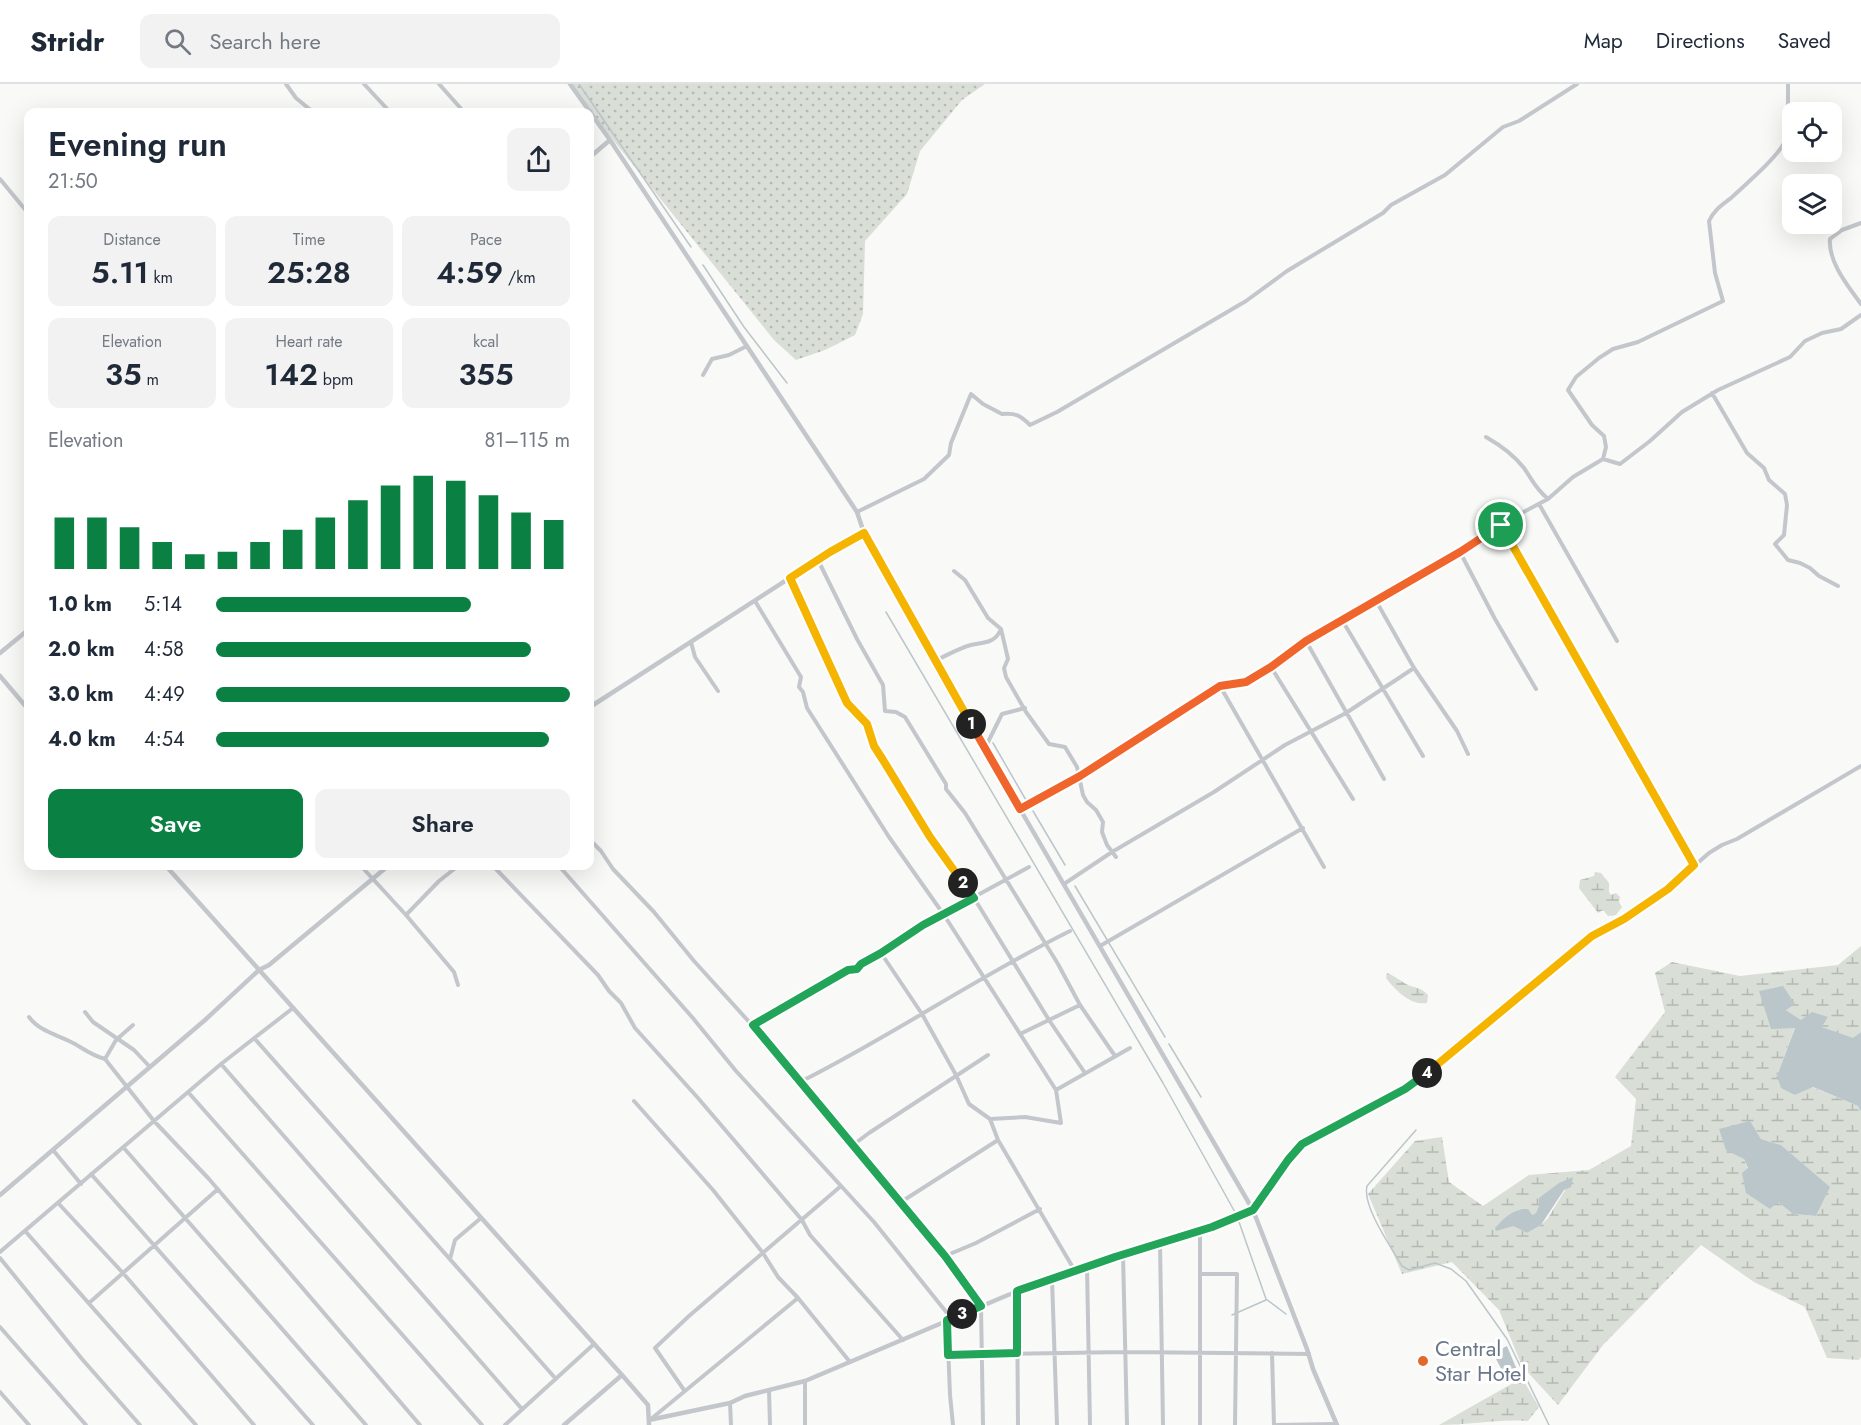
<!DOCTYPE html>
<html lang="en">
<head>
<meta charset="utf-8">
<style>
  body { margin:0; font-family:Jost,sans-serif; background:#f2f2f3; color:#1f2937; height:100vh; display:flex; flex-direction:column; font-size:22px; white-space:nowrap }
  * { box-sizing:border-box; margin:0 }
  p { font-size:20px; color:#747a83 }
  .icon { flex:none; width:33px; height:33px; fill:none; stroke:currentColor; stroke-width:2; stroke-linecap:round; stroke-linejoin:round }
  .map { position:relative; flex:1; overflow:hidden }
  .sheet { position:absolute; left:24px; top:24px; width:570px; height:762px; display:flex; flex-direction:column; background:#fff; border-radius:12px; box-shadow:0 6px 24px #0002 }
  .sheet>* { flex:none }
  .controls { position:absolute; left:1782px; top:18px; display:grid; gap:12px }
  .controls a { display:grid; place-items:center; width:60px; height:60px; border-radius:12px; background:#fff; box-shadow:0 6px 24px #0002; font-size:30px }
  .pin { position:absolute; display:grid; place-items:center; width:51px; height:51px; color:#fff; margin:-26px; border:3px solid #fff; border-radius:50%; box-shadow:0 2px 6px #0007 }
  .km { position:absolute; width:30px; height:30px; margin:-15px; border-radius:50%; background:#222; color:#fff; font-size:16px; line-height:30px; text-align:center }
  .round { display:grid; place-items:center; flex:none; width:63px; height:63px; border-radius:12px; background:#f2f2f3 }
  .overview { display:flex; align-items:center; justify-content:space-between; height:102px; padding:0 24px }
  h1 { font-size:33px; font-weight:600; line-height:45px }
  .stats { display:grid; grid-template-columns:repeat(3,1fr); gap:9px; height:102px; padding:6px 24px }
  .stats div { display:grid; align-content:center; border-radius:12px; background:#f2f2f3; text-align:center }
  .stats b { font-size:30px; font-weight:600 }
  .stats small { font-size:16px; font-weight:400 }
  .stats p { font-size:16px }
  .chart { height:168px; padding:12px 24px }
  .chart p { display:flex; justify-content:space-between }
  .chart svg { width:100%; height:108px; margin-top:6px; stroke:#0b8043; stroke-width:6 }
  .cta { display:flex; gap:12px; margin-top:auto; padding:12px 24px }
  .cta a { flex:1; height:69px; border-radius:12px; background:#0b8043; color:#fff; font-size:24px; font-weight:600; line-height:69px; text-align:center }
  .cta a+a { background:#f2f2f3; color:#1f2937 }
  ul { padding:0 24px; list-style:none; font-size:20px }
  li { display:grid; grid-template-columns:96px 72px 1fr; align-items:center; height:45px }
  li i { height:15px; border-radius:8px; background:#0b8043 }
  header { display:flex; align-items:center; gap:36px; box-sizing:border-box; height:84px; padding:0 30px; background:#fff; border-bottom:2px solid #e0e1e3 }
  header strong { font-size:28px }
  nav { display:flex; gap:33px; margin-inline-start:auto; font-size:21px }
  .search { width:420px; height:54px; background:#f2f2f3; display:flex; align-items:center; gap:15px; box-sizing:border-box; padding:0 21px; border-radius:12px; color:#747a83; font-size:22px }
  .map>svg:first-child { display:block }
  .grass { fill:url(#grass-dots) }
  .wetland { fill:url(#wetland-marsh); fill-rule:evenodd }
  .water { fill:#bbc6cb }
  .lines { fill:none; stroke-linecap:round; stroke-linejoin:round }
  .stream { stroke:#bbc6cb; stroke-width:1.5 }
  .minor { stroke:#c3c6cb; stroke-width:4 }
  .tertiary { stroke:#c3c6cb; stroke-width:4.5 }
  .split-1-casing { stroke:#fff; stroke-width:12 }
  .split-2-casing { stroke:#fff; stroke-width:12 }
  .split-3-casing { stroke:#fff; stroke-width:12 }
  .split-4-casing { stroke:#fff; stroke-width:12 }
  .split-5-casing { stroke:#fff; stroke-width:12 }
  .split-1 { stroke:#f0652b; stroke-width:8 }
  .split-2 { stroke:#f5b400; stroke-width:8 }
  .split-3 { stroke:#22a559; stroke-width:8 }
  .split-4 { stroke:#22a559; stroke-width:8 }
  .split-5 { stroke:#f5b400; stroke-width:8 }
  .poi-dot { fill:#e3682e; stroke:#fff; stroke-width:2 }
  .labels { text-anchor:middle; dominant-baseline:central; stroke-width:6; stroke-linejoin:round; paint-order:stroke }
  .poi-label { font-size:22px; fill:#697788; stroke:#fff; text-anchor:start }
</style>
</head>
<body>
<header>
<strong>Stridr</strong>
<div class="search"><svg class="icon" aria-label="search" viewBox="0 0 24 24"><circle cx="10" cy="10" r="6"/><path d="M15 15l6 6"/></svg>Search here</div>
<nav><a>Map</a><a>Directions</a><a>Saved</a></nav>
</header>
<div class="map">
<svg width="1861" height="1341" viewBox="0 0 1861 1341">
  <defs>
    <pattern id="grass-dots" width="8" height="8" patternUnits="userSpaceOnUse" patternTransform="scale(1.5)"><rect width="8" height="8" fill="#d9ded6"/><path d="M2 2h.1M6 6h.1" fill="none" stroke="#b4b9b3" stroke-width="1.8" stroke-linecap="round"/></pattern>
    <pattern id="wetland-marsh" width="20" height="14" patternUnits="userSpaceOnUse" patternTransform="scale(1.5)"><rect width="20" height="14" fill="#d9ded6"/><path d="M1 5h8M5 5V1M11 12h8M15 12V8" fill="none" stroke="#b4b9b3"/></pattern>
  </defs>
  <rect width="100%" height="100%" fill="#f9f9f7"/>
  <path class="grass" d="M568,0H985L962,16L920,67L907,110L865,157L863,230L855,251L825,266L796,276L774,256Z"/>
  <path class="wetland" d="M1595,788L1601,789L1609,799V808L1611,811L1616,809L1620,813L1619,818L1622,823L1616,831L1608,832L1603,826L1598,829L1579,804L1580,796L1594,792Z
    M1861,862V948L1853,955L1822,943L1828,933L1802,937L1759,907L1795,943L1777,992L1795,1011L1812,1003L1858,1022L1861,1028V1273L1859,1276L1827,1274L1805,1223L1754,1198L1701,1161L1603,1261L1558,1321L1522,1282L1499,1226L1452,1178L1402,1190L1368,1110L1415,1057L1442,1053L1449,1098L1483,1122L1529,1091L1589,1086L1631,1062L1636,1015L1615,993L1665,928L1655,889L1672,878L1740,892L1838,881ZM1750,1038L1761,1055L1781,1061L1829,1103L1816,1132L1793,1130L1778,1118L1748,1085L1744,1075ZM1573,1093L1548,1134L1541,1141L1527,1149L1513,1142L1536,1129L1539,1121Z
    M1387,889C1395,892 1399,896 1406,900C1415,905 1420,902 1428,911L1427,919C1411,922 1395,906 1386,894Z
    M1522,1294L1539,1323L1528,1337C1498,1335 1469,1341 1439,1341Z"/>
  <path class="water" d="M1783,902L1795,920L1786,926L1801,936L1812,928L1828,933L1822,943L1853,954L1861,948V1028L1858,1022L1813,1003L1795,1011L1781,1004L1777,992L1795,944L1771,945L1759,907Z
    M1750,1037L1761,1055L1781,1061L1830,1103L1816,1132L1793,1130L1778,1118L1770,1125L1746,1109L1742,1089L1748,1084L1744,1075L1726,1066L1719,1045Z
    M1573,1093L1571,1103L1564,1106L1541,1141L1527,1149L1513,1142L1496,1147L1495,1144C1504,1134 1514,1124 1528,1125L1532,1131L1536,1129L1539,1121V1114L1559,1099Z
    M1507,1262L1520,1293L1508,1298L1493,1269Z"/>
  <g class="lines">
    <path class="stream" d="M579,0L691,163
      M703,181L744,243L787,299
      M886,528L1163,999L1236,1130
      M993,659L1026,716
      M1033,727L1065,781
      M1075,802L1165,953
      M1169,960L1201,1013
      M1416,1046L1367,1102C1362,1122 1391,1163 1402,1182L1409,1186L1435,1179L1451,1185L1466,1197L1507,1255L1549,1341
      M1238,1135L1266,1215L1286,1230
      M1232,1231L1266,1216"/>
    <path class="minor" d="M286,0L296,14L313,28
      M364,0L390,28
      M439,0L464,28
      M0,95L28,129
      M1861,139L1842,146L1830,155C1828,178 1848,202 1861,220
      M703,291L712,275L729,271L747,262
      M1712,309L1747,369L1764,384L1769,396L1785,410L1787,421L1784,451L1775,460L1788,476L1800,479L1810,484L1819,492L1838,502
      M1486,353C1500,361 1514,371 1524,384C1533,397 1535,404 1548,415
      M1603,375L1606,363L1604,352L1592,341L1568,306L1576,293L1599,274L1613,265L1638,258L1723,217L1715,189L1709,137C1714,126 1722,121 1731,114C1748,98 1779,73 1788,52V0
      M1539,420L1617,557
      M857,428L924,395L949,371L951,359L971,310L983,320L1002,330C1016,329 1020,331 1030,341L1057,328L1246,217L1287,187L1383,129L1391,121L1445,91L1503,43L1519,37L1577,0
      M1501,441L1694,781
      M1460,468L1495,535L1536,605
      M818,476L857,555L883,601L885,627L896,628L905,633L946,700V705L965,729L1058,880L1080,921L1115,972
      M954,487L965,496L988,534L1001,545L1008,575L1004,584L1006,593L1026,628L1049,660L1065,663L1077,683L1083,711L1087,718L1096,726L1103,738L1102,748L1107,761L1116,773
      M790,494L847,619L867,640L874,662L930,753L974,814L1049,936L1085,989
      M1375,515L1414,584L1457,647L1468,670
      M755,517L801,593L799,603L803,608L807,624L889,753L944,831L1056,1006
      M1342,536L1423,672
      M1306,557L1384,695
      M691,558L695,573L718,607
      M934,577C946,572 959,564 971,561C982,558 994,560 1000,547
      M1271,583L1353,715
      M1220,602L1324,783
      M986,662L1002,630L1025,624
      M1020,725L1080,692L1220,602L1246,598L1271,583L1306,557L1460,468L1516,432L1548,415L1573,393L1603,375L1620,380L1650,357L1682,328L1718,306L1790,273L1805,257L1822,249L1841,245L1861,231
      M590,756L601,767L613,785L654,828L694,877L770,961L945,1172L981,1222L983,1341
      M361,782L406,831L454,888L458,901
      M493,782L598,891L609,907L621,919L635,944L698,1014L802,1136L810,1151L903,1256
      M559,782L692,933L736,987L874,1138L951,1234
      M1064,800L1112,768L1214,708L1285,661L1346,629L1414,584
      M406,831L439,797L458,782
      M1100,862L1303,744
      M881,869L922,930L956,991L969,1020L990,1035L998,1056L1075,1187
      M85,928L93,938L134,966L150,983
      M29,933C40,948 59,951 75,960C85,966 93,972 105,975L116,956L133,941
      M753,941L848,886L857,885L861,880L881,869L923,841L1029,783
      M1020,950L1080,921
      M255,955L556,1295
      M105,975L154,1037L209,1095L420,1341
      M221,980L522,1325
      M800,998C892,952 977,893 1070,847
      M188,1008L482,1341
      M634,1017L713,1106L763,1169L778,1193L798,1214L850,1278
      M990,1035L1025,1033L1061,1039L1056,1006L1130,964
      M853,1061L869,1049L988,971
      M123,1063L366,1341
      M53,1066L81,1100
      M91,1090L313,1341
      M901,1118L998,1056
      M59,1120L123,1189L254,1341
      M1253,1126L1288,1076L1302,1060L1405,1005L1438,982L1592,852L1624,835L1668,805L1709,769L1722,761L1737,755L1861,682
      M26,1148L196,1341
      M1160,1159L1163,1341
      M0,1168L221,980L293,924
      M1123,1170L1127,1341
      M945,1172L976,1159L1040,1125
      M0,1174L82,1275L140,1341
      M450,1175L455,1156L481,1134
      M1087,1183L1090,1341
      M1200,1190H1237L1235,1341
      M1052,1195L1057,1341
      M1017,1207L1018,1341
      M89,1219L218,1105
      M947,1236L950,1311L953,1341
      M0,1243L86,1341
      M1272,1269L1274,1341
      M948,1271L1125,1268L1309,1270
      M805,1297V1341
      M684,1306L655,1264L689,1232L841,1102
      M769,1306L770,1341
      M0,1308L29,1341
      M730,1319L731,1341
      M651,1335L798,1214
      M505,1341L594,1260
      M1200,1341V1147
      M1277,1341L1336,1340"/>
    <path class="tertiary" d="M570,0L610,56L857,428L864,449L934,577L1253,1126L1307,1265L1313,1285L1337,1341
      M590,73L610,56
      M0,569L28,546
      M0,592L28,625
      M590,623L830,468L864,449
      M166,782L622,1291L648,1321L649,1341
      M0,1111L205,936L259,886L269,881L388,782
      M649,1336L730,1319L745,1312L805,1297L1008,1211L1115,1173L1212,1143L1253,1126
      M564,1341L622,1291"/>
  </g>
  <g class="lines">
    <defs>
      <path id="split-1" d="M971,640L1020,725L1080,692L1220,602L1246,598L1271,583L1306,557L1460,468L1501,441"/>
      <path id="split-2" d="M963,799L930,753L883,676L874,662L867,640L847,619L790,494L830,468L864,449L971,640"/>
      <path id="split-3" d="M962,1230L981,1222L945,1172L753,941L848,886L857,885L861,880L881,869L923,841L974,814L963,799"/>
      <path id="split-4" d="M962,1230L947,1236L948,1271L1017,1269V1207L1115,1173L1212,1143L1253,1126L1288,1076L1302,1060L1405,1005L1427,989"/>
      <path id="split-5" d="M1427,989L1592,852L1624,835L1668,805L1694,781L1501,441"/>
    </defs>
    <use href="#split-1" class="split-1-casing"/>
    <use href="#split-2" class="split-2-casing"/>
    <use href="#split-3" class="split-3-casing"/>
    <use href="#split-4" class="split-4-casing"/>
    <use href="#split-5" class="split-5-casing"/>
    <use href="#split-1" class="split-1"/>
    <use href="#split-2" class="split-2"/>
    <use href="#split-3" class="split-3"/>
    <use href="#split-4" class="split-4"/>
    <use href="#split-5" class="split-5"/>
  </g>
  <circle class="poi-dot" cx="1423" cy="1277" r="6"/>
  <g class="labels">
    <g class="poi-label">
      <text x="1435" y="1264">Central<tspan x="1435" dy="25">Star Hotel</tspan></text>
    </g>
  </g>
</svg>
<div class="controls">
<a><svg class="icon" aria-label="locate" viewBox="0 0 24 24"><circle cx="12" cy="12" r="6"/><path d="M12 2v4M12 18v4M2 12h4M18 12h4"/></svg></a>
<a><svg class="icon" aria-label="layers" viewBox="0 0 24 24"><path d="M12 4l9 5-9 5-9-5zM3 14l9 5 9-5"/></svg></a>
</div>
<div class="pin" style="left:1501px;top:441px;background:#1e9e55"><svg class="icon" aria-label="arrive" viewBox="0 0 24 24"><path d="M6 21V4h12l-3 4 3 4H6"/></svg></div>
<b class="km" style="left:971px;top:640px">1</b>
<b class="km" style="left:963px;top:799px">2</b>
<b class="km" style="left:962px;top:1230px">3</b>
<b class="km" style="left:1427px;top:989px">4</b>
<section class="sheet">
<div class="overview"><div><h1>Evening run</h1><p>21:50</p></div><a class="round"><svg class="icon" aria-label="share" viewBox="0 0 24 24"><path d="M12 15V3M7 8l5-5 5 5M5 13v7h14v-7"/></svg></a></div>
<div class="stats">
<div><p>Distance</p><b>5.11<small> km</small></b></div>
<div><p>Time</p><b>25:28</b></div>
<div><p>Pace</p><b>4:59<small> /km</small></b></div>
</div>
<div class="stats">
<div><p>Elevation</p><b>35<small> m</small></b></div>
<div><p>Heart rate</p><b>142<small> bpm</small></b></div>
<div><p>kcal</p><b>355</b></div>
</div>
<div class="chart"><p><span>Elevation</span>81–115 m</p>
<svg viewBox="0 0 160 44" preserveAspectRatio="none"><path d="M5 44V23M15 44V23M25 44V27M35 44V33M45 44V38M55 44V37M65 44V33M75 44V28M85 44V23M95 44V16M105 44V10M115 44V6M125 44V8M135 44V14M145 44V21M155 44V24"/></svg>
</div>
<ul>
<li><b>1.0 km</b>5:14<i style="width:72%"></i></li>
<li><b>2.0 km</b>4:58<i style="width:89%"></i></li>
<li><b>3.0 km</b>4:49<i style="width:100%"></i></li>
<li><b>4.0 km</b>4:54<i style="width:94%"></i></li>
</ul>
<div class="cta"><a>Save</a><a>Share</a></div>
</section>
</div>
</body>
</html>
